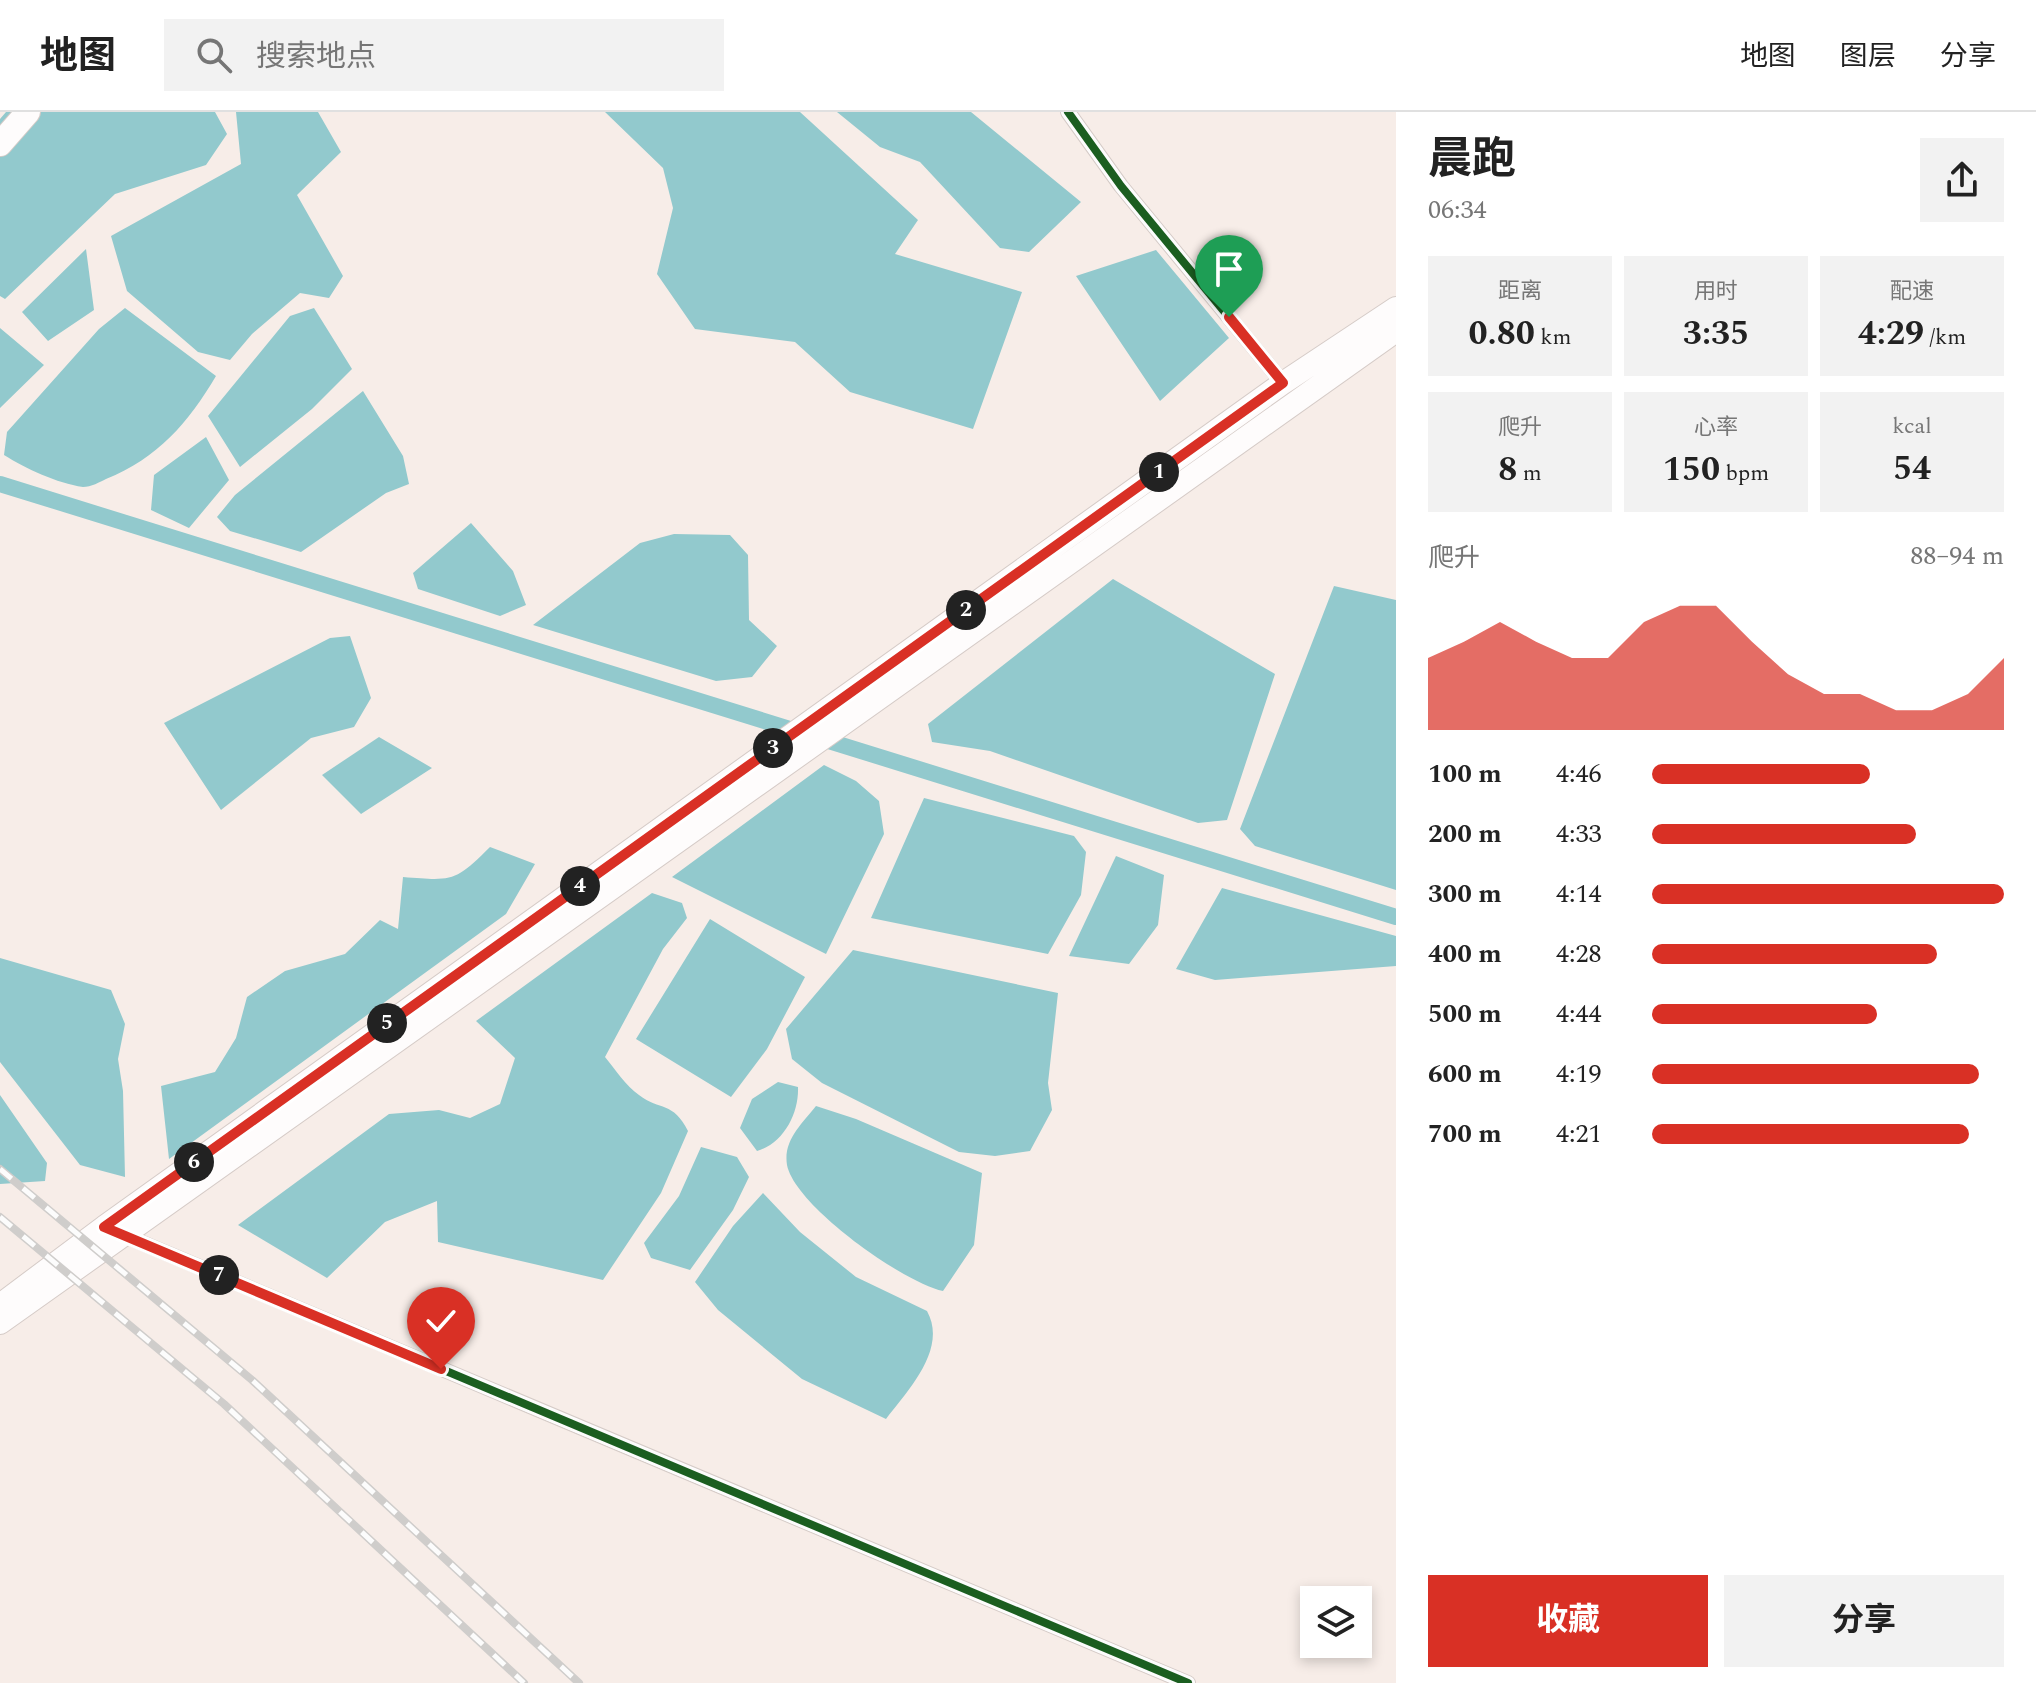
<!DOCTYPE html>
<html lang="zh">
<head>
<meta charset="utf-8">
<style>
  body { margin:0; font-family:Spectral,"Noto Sans SC",serif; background:#f2f2f2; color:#222; height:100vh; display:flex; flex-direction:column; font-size:30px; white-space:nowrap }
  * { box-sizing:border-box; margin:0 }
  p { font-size:26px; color:#767676 }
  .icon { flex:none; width:44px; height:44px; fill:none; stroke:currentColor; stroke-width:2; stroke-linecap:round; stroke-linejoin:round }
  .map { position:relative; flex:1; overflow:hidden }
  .details { display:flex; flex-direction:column; background:#fff; width:640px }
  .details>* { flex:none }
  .fabs { position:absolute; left:1300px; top:1474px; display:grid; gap:16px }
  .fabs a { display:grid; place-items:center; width:72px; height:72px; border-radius:0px; background:#fff; box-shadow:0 4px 12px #0003; font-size:40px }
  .pin { position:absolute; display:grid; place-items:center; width:68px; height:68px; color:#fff; margin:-82px -34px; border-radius:50% 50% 50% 0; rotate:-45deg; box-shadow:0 0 8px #0007 }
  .pin .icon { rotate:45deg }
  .km { position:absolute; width:40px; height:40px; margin:-20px; border-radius:50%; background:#222; color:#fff; font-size:22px; line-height:40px; text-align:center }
  .round { display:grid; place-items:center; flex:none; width:84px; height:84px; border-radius:0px; background:#f2f2f2 }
  .head { display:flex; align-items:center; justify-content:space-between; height:136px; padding:0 32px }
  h1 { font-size:44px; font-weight:700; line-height:60px }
  .figures { display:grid; grid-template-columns:repeat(3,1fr); gap:12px; height:136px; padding:8px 32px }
  .figures div { display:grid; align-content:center; border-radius:0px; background:#f2f2f2; text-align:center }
  .figures b { font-size:34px; font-weight:700 }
  .figures small { font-size:22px; font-weight:400 }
  .figures p { font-size:22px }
  .chart { height:224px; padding:16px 32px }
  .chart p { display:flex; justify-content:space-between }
  .chart svg { width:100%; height:144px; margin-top:8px; fill:#d93025; opacity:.7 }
  .primary-button { display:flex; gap:16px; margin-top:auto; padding:16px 32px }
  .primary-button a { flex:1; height:92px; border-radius:0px; background:#d93025; color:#fff; font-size:32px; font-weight:700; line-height:92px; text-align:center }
  .primary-button a+a { background:#f2f2f2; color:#222 }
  ul { padding:0 32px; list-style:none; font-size:26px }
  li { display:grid; grid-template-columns:128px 96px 1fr; align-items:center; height:60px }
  li i { height:20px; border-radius:10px; background:#d93025 }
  header { display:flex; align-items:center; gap:48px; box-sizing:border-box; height:112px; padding:0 40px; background:#fff; border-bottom:2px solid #e0e0e0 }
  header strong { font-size:38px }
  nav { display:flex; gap:44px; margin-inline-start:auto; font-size:28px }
  .search { width:560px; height:72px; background:#f2f2f2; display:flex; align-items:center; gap:20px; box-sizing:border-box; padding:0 28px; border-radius:0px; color:#767676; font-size:30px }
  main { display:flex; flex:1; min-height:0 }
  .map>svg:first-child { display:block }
  .water { fill:#92c9cd }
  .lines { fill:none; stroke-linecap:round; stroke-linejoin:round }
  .canal { stroke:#92c9cd; stroke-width:16 }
  .street-casing { stroke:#d5cbc7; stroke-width:16 }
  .primary-casing { stroke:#d5cbc7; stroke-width:24 }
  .highway-casing { stroke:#d5cbc7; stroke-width:26 }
  .street { stroke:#fefcfc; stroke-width:14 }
  .primary { stroke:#fefcfc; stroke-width:22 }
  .highway { stroke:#fefcfc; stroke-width:24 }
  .rail-casing { stroke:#cfcdcb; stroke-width:8 }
  .rail { stroke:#fcfcfc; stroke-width:5; stroke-dasharray:15; stroke-linecap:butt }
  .cycleway-casing { stroke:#fcfcfc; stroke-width:13 }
  .cycleway { stroke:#1b5e20; stroke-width:8 }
  .route-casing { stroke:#fff; stroke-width:16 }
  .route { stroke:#d93025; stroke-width:10 }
</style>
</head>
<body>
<header>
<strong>地图</strong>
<div class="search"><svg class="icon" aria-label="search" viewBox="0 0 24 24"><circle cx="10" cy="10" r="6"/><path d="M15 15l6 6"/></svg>搜索地点</div>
<nav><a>地图</a><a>图层</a><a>分享</a></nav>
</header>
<main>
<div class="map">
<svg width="1396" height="1571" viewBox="0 0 1396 1571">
  <rect width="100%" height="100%" fill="#f7ede8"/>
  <path class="water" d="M6,0H215L227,22L206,53L115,82L5,187L0,184V7Z
    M236,0H318L341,40L297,83L343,164L329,186L300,181L252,222L230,248L198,240L127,179L111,124L241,52Z
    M605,0H800L918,108L895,142L1022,180L973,317L850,280L795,230L695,217L657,162L673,96L663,56Z
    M837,0H971L1081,90L1029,140L1000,136L920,50L880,35Z
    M86,137L94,198L48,229L22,200Z
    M1156,138L1229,226L1160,289L1076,164Z
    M125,196L216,264C188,311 158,346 106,367C100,370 91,375 83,375C57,371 26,357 4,343L7,320L99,217Z
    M314,196L352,257L312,297L240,355L208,304L290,204Z
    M0,216L44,253L0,296Z
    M363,279L403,344L409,372L386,381L301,440L230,419L217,405L235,383Z
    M206,325L229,368L189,416L151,398L154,363Z
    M471,411L513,459L526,493L500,504L418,477L413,461Z
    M674,422L730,423L748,443L749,508L777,534L752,565L716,569L533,513L640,431Z
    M1113,467L1275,562L1227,708L1198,711L990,639L932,630L928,612Z
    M1334,474L1396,488V778L1255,734L1240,717Z
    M350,524L371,586L354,615L311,626L221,698L164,611L330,526Z
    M379,625L432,656L361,702L322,663Z
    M824,653L856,669L879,689L884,722L826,842L672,765Z
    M924,686L1074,724L1086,740L1081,783L1048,842L871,806Z
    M490,735L535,752L506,802L169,1047L161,974L215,960L236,926L247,885L285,859L345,842L380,808L398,817L403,765C453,769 455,770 490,735Z
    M1116,744L1164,763L1158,813L1129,852L1069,844Z
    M1222,776L1396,824V854L1215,868L1176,857Z
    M652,781L682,791L687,806L663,837L605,945C615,957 626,974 639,983C660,999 673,989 688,1019L661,1081L603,1168L438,1130L437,1089L385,1110L327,1166L238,1113L389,1002L439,998L470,1006L500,992L515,946L476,909Z
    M710,807L805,865L767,937L731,985L636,927Z
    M853,838L1058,881L1048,971L1052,998L1030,1039L995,1044L959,1040L822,971L792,947L786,917Z
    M0,846L111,878L125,912L118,947L123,979L125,1065L80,1053L0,950Z
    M778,970L798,975C799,1001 784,1031 757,1039L740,1016L752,987Z
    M0,983L47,1051L45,1069L0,1072Z
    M816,994L856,1007L982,1061L974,1133L943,1179C904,1171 795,1094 787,1053C783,1028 802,1012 816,994Z
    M701,1035L737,1045L749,1065L733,1098L690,1158L651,1146L644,1131L679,1084Z
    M763,1081L800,1120L856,1165L927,1199C948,1237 908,1278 886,1307L802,1267L718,1198L695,1170L733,1114Z"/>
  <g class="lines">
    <path class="canal" d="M0,372L1396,805"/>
    <defs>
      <path id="street" d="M1068,0L1121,74L1283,271
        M119,1121L1188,1571"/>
      <path id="primary" d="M0,1193L104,1115L1283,271L1396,196
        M0,1211L1396,219"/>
      <path id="highway" d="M0,32L28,0"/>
    </defs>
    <use href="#street" class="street-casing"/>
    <use href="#primary" class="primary-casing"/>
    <use href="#highway" class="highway-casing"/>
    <use href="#street" class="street"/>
    <use href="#primary" class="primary"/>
    <use href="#highway" class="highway"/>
    <defs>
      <path id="rail" d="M0,1057L252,1268L579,1571
        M0,1105L224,1292L524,1571"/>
    </defs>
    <use href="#rail" class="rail-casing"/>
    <use href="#rail" class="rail"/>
    <defs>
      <path id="cycleway" d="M1068,0L1121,74L1283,271
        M104,1115L1188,1571"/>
    </defs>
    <use href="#cycleway" class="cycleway-casing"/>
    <use href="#cycleway" class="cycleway"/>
  </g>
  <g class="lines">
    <defs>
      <path id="route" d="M441,1257L104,1115L1283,271L1229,205"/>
    </defs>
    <use href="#route" class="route-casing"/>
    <use href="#route" class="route"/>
  </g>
</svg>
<div class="fabs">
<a><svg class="icon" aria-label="layers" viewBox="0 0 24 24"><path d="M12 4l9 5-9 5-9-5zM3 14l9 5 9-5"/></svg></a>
</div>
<div class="pin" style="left:1229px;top:205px;background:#1e9e55"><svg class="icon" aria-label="arrive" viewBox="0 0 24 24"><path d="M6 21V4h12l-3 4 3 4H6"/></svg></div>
<div class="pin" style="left:441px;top:1257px;background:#d93025"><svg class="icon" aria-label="check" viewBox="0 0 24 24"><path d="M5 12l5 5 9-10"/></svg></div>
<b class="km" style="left:1159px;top:360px">1</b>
<b class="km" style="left:966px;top:498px">2</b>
<b class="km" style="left:773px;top:636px">3</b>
<b class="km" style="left:580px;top:774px">4</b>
<b class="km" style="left:387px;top:911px">5</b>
<b class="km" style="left:194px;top:1050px">6</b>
<b class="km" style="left:219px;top:1163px">7</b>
</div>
<section class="details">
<div class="head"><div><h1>晨跑</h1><p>06:34</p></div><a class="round"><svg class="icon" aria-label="share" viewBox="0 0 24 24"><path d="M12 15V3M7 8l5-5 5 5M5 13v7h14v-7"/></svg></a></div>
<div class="figures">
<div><p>距离</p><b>0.80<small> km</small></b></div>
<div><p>用时</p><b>3:35</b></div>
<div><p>配速</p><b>4:29<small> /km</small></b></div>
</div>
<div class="figures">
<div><p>爬升</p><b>8<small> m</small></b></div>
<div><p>心率</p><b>150<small> bpm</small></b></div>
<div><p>kcal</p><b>54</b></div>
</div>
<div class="chart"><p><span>爬升</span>88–94 m</p>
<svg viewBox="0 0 160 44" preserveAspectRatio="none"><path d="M0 44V22L10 17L20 11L30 17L40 22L50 22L60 11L70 6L80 6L90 17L100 27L110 33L120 33L130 38L140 38L150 33L160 22V44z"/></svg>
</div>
<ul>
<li><b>100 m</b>4:46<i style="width:62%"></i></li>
<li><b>200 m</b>4:33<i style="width:75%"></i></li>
<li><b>300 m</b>4:14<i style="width:100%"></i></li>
<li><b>400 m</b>4:28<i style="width:81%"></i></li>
<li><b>500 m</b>4:44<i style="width:64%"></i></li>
<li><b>600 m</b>4:19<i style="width:93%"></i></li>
<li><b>700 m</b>4:21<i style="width:90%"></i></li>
</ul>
<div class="primary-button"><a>收藏</a><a>分享</a></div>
</section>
</main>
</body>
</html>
